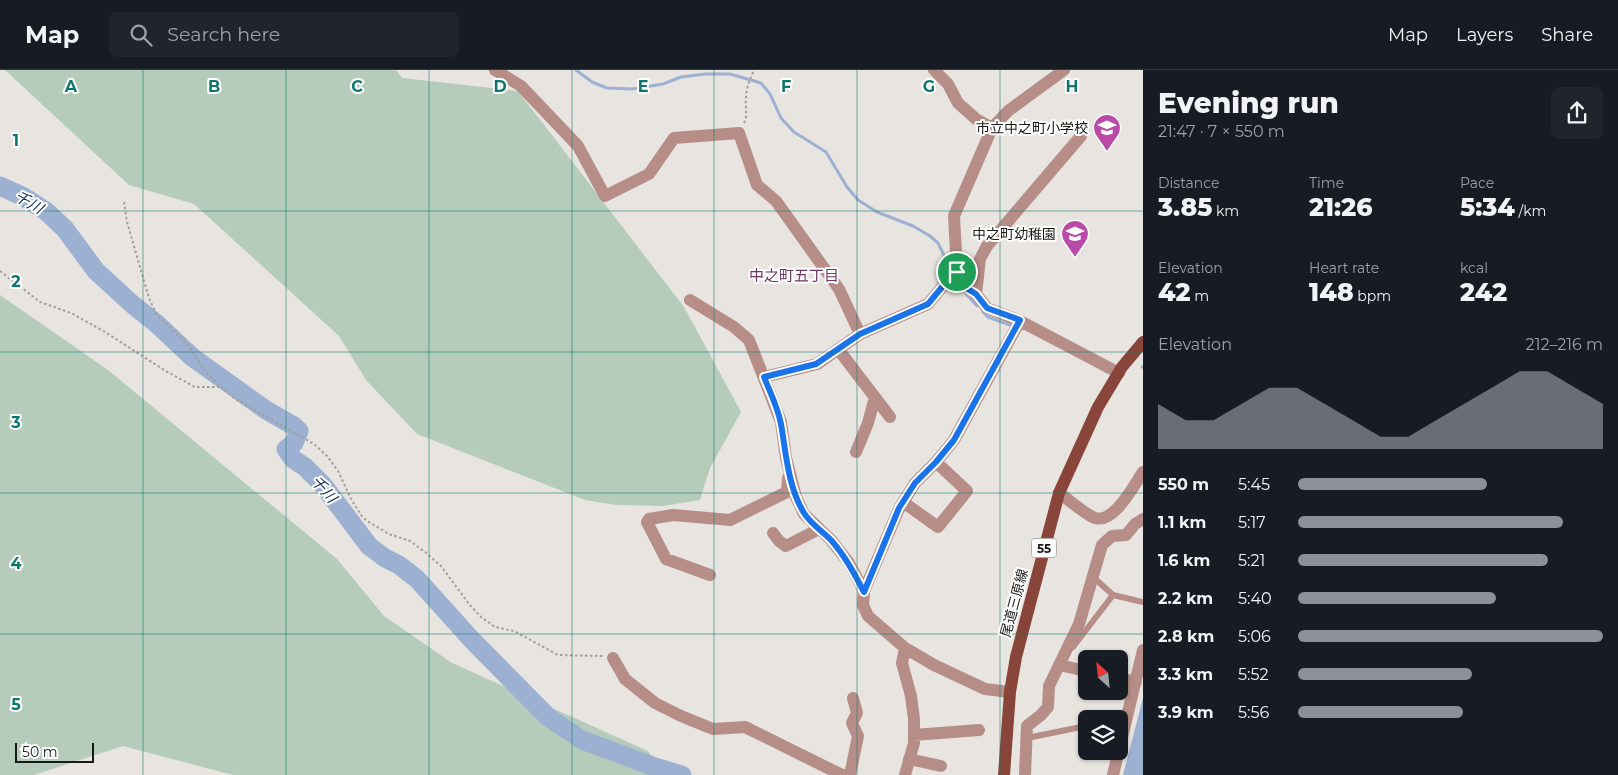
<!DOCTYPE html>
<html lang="en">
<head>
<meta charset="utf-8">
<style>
  body { margin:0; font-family:Montserrat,"Noto Sans JP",sans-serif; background:#20242c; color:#f1f3f6; height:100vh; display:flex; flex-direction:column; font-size:19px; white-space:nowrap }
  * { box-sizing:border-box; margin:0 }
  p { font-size:16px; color:#9ea1a6 }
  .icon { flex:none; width:28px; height:28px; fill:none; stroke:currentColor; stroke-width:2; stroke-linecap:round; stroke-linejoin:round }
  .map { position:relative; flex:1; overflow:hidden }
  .drawer { display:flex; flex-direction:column; background:#171b24; width:475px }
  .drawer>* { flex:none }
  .needle { width:32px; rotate:333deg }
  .tools { position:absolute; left:1078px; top:580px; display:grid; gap:10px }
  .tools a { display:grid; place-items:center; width:50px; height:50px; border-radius:8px; background:#171b24; box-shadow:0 1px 4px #0004; font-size:25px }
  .scale { position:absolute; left:15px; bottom:12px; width:79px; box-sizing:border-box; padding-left:5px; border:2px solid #1b1918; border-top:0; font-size:14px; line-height:18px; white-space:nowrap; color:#1b1918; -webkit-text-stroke:4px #fff; paint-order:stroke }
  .pin { position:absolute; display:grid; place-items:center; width:42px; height:42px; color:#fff; margin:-21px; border:2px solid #fff; border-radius:50%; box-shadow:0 1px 5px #0007 }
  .round { display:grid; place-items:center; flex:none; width:52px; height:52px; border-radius:8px; background:#20242c }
  .summary { display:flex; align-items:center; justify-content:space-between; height:85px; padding:0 15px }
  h1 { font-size:28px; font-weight:800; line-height:38px }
  .metrics { display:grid; grid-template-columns:repeat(3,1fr); gap:8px; height:85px; padding:5px 15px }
  .metrics div { display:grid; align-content:center }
  .metrics b { font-size:25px; font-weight:800 }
  .metrics small { font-size:14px; font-weight:400 }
  .metrics p { font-size:14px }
  .chart { height:140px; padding:10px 15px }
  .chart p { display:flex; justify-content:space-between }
  .chart svg { width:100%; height:90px; margin-top:5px; fill:#8c9099; opacity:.7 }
  ul { padding:0 15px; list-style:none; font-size:16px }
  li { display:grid; grid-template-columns:80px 60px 1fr; align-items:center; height:38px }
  li i { height:12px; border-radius:6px; background:#8c9099 }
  header { display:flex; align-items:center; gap:30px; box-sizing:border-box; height:70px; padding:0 25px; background:#171b24; border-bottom:1px solid #363941 }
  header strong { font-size:24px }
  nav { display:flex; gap:28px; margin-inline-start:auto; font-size:18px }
  .search { width:350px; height:45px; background:#20242c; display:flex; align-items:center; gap:12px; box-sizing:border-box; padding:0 18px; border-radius:8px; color:#9ea1a6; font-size:19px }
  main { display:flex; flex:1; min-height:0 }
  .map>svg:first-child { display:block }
  .green { fill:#b4ccb9 }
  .water { fill:#9cb1d2 }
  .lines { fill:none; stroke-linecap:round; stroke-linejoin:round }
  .stream { stroke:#9cb1d2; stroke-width:3 }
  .river { stroke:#9cb1d2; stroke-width:19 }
  .path { stroke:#a19e9b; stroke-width:2; stroke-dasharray:2.5 2.5; stroke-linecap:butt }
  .lane { stroke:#b68e87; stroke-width:6 }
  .street { stroke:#b68e87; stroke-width:12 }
  .primary { stroke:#89453a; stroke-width:12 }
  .route-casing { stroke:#fff; stroke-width:10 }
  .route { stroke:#1a73e8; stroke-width:6 }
  .grid { fill:none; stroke:#0f766e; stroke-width:1; stroke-opacity:0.55 }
  .labels { text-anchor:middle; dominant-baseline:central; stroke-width:4; stroke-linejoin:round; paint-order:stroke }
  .shield { fill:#fff; stroke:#5f5e5d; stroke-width:1 }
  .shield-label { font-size:12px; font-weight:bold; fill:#1b1918 }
  .poi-label { font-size:14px; fill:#1b1918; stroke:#fff; text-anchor:end }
  .street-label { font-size:14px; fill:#1b1918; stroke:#fff }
  .water-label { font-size:15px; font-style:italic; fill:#112d56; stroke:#fff }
  .neighbourhood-label { font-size:15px; fill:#6d3663; stroke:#fff }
  .grid-label { font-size:16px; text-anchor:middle; font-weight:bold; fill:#0f766e; stroke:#fff; stroke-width:4; stroke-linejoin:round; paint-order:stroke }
</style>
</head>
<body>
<header>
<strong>Map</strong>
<div class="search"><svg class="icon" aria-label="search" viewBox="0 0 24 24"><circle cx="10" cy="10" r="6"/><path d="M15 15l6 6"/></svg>Search here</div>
<nav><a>Map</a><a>Layers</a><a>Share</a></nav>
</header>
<main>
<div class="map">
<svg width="1143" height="705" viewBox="0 0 1143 705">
  <rect width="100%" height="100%" fill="#e8e4e0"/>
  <path class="green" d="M5,0H396L402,8L518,21L684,237L741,342L710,398L700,430L663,436L616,435L585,430L417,364L366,310L339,266L194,134L129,115Z
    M0,225L108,300L337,489L384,546L452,593L648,681L662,703L668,705H233L123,676L34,705H0Z"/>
  <path class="water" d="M1143,628V705H1123Z"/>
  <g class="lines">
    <path class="stream" d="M576,0L592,12L607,18L632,19L663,14L681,7L705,4H730L761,13L770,24L781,48L794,62L826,82L847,117L858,130L877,142L913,156L930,166L938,173L952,202
      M966,224L977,236
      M983,242L988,247L1013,256
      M1142,297H1143"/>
    <path class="river" d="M0,116L24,127L47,142L65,159L96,201L132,234L157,254L192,287L266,340L294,356L299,361L294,373L286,379L293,389L305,397L323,415L369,476L385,488L399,495L417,509L472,570L548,647L582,670L652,696L682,705"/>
    <path class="path" d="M744,53C748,45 745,37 746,28C746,18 750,9 754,0
      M124,132L127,152L149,228L156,244L188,275L205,301L221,317L237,330L314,374L327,386L338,401L351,429L361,445L367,451L389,464L410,471L425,482L441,496L469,534L481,547L495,557L514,561L558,585L603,586
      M0,201L40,232L71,243L105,262L164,300L195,317H219"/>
    <path class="lane" d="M1093,507L1113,525
      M1073,577L1113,525L1143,532
      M1027,668L1086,656"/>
    <path class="street" d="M495,0L521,16L578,76L605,126L649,104L674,68L739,63L757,115L776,131L839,219L860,264
      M934,0L948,14L958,33L976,49L992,58
      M1081,66L987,176L980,189L976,224L987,238L1020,251L1119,303
      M976,224L963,215L957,202L954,146L992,58L1008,41L1064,0
      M690,230L734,257L749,270L781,352L786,388L796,427L804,444L831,470L849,493L864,521L863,535L868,546L905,578L934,595L985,619L1010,622
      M838,279L890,347
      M764,307L817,294L860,264L928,234L952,205L957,202
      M856,382L868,353L875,327
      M1059,423C1068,429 1086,445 1095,448C1114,454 1134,415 1143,402
      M903,432L938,457L967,421L936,392
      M773,463L779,471L786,476L819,459
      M710,505L666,489L647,452L649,449L673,445L730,450L787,422L788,408
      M864,521L899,439L915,413L936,392L954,370L1020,251
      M905,578L902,593L911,626L914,649V673L905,705
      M613,588L625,609L655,633L681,646L713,659L745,657L842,705
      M1059,595L1086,601
      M1119,608L1136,612
      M914,665L979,660
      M909,689L941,696
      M850,705L858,666L852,653L857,643L853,628
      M1025,705L1027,656L1041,645L1048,637L1049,616L1079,554L1102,475L1112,466L1126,465L1135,454L1143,449
      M1113,705L1143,580"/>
    <path class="primary" d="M1004,705L1010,622L1016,587L1059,423L1098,337L1122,297L1143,272"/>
  </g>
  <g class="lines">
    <defs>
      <path id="route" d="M957,202L963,216L976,224L987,238L1020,250L954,370L936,392L915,413L899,438L864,522C854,503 845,486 831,470C822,461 810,453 804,443C788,417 786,383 781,354C778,338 770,322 764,307L816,294L860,264L928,234L952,205Z"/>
    </defs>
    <use href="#route" class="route-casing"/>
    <use href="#route" class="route"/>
  </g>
  <path class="grid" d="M143,0V705M286,0V705M429,0V705M572,0V705M714,0V705M857,0V705M1000,0V705M0,141H1143M0,282H1143M0,423H1143M0,564H1143"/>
  <defs>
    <symbol id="school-pin" viewBox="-11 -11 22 30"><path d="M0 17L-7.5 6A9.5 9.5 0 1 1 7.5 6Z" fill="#b94aa8" stroke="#fff"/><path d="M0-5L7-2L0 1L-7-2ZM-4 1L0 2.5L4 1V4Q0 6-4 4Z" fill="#fff"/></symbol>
  </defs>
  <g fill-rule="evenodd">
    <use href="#school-pin" x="1091" y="42" width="32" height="43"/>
    <use href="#school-pin" x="1059" y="148" width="32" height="43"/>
  </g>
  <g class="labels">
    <rect class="shield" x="1031.5" y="468.5" width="25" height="19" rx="4"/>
    <g class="shield-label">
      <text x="1044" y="478">55</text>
    </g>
    <g class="poi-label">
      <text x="1088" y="58">市立中之町小学校</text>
      <text x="1056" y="164">中之町幼稚園</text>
    </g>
    <g class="street-label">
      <text transform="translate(1014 533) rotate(-75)">尾道三原線</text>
    </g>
    <g class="water-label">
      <text transform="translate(29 132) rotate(30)">千川</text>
      <text transform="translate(324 419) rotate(48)">千川</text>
    </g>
    <g class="neighbourhood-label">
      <text x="794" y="205">中之町五丁目</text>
    </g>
  </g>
  <g class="grid-label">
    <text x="71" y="22">A</text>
    <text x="214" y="22">B</text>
    <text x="357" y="22">C</text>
    <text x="500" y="22">D</text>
    <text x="643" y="22">E</text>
    <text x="786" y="22">F</text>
    <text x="929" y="22">G</text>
    <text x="1072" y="22">H</text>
    <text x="16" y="76">1</text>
    <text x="16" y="217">2</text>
    <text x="16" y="358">3</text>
    <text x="16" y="499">4</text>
    <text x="16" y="640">5</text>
  </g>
</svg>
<div class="tools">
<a><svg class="needle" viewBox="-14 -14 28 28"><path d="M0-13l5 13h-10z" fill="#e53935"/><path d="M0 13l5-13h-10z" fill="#9ea1a6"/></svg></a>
<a><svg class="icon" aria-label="layers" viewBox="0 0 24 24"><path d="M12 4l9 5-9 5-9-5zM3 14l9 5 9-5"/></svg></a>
</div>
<div class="scale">50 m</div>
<div class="pin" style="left:957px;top:202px;background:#1e9e55"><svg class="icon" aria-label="arrive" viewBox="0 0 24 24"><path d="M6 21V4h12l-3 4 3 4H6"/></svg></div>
</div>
<section class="drawer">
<div class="summary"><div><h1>Evening run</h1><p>21:47 · 7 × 550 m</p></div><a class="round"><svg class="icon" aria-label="share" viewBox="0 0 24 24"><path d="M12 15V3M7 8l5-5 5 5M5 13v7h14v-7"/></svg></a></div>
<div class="metrics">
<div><p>Distance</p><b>3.85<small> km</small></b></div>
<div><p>Time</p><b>21:26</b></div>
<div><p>Pace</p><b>5:34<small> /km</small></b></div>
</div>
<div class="metrics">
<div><p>Elevation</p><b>42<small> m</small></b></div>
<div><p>Heart rate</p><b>148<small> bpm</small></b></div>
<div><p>kcal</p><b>242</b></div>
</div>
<div class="chart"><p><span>Elevation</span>212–216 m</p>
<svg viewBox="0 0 160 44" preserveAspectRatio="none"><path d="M0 44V22L10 30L20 30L30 22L40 14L50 14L60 22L70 30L80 38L90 38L100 30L110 22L120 14L130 6L140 6L150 14L160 22V44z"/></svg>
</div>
<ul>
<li><b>550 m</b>5:45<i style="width:62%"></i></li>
<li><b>1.1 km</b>5:17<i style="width:87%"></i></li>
<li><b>1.6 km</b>5:21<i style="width:82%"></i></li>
<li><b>2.2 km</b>5:40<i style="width:65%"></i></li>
<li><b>2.8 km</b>5:06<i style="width:100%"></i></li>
<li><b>3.3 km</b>5:52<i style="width:57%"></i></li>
<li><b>3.9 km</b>5:56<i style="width:54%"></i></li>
</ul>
</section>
</main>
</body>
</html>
